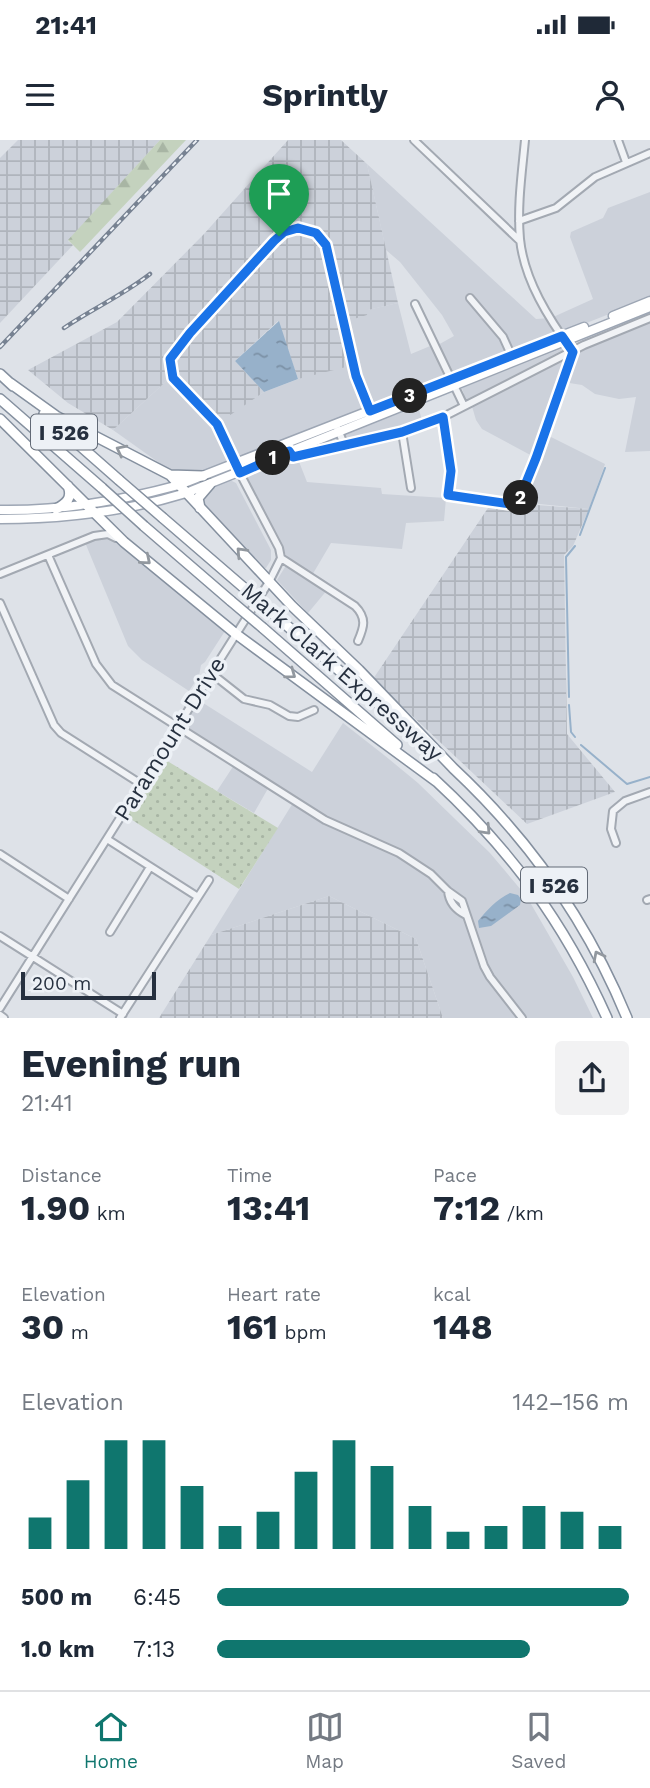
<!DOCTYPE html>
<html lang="en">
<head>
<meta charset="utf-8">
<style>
  body { margin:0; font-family:"Work Sans",sans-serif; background:#f2f2f3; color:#1f2937; height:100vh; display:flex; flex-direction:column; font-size:26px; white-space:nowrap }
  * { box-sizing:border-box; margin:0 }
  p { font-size:23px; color:#747a83 }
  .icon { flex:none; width:38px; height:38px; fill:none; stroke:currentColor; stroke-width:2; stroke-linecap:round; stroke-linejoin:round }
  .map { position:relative; height:878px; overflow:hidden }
  .side { display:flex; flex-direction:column; background:#fff; flex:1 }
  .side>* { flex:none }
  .scale { position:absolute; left:21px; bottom:18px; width:135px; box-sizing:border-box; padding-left:7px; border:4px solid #26303f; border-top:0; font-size:19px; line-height:24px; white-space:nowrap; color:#26303f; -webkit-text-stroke:5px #edf1f6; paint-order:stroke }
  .pin { position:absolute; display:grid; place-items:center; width:60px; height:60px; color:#fff; margin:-72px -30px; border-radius:50% 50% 50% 0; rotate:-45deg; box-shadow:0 0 7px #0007 }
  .pin .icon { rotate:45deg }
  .km { position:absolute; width:35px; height:35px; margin:-18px; border-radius:50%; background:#222; color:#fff; font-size:19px; line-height:35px; text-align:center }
  .round { display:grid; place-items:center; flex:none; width:74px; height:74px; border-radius:7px; background:#f2f2f3 }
  .head { display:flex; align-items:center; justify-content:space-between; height:119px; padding:0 21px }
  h1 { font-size:38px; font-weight:700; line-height:52px }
  .stats { display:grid; grid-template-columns:repeat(3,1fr); gap:10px; height:119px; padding:7px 21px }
  .stats div { display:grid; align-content:center }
  .stats b { font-size:35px; font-weight:700 }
  .stats small { font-size:19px; font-weight:400 }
  .stats p { font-size:19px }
  .chart { height:196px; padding:14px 21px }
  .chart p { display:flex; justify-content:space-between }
  .chart svg { width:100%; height:126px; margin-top:7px; stroke:#0f766e; stroke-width:6 }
  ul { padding:0 21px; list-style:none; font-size:23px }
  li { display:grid; grid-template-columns:112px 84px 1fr; align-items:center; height:52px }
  li i { height:18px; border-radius:9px; background:#0f766e }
  .status { display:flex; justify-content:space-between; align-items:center; height:49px; padding:0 35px; background:#fff; direction:ltr }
  .status svg { height:19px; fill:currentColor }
  header { display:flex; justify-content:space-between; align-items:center; height:91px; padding:0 21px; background:#fff; font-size:32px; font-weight:700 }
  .menu { display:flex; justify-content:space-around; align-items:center; height:98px; border-top:2px solid #e0e1e3; background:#fff; font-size:19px; color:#747a83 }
  .menu a { display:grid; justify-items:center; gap:4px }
  .menu .current { color:#0f766e }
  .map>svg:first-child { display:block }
  .built { fill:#ccd1da }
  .industrial { fill:url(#industrial-grid) }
  .grass { fill:url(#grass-dots) }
  .forest { fill:url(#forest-firs) }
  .water { fill:url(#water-ripples) }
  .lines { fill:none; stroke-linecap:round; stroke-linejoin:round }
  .stream { stroke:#97b1ca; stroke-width:2 }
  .minor-casing { stroke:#a3a9b2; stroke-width:10 }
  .major-casing { stroke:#9da6b4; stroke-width:11 }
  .highway-casing { stroke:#85909f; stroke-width:12 }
  .minor { stroke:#f1f3f6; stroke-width:6 }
  .major { stroke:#fff; stroke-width:8 }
  .highway { stroke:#fff; stroke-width:9 }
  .rail-casing { stroke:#778292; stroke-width:4.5 }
  .rail { stroke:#edf1f6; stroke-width:2; stroke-dasharray:5; stroke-linecap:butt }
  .highway-bridge-casing { stroke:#85909f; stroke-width:12; stroke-linecap:butt }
  .highway-bridge { stroke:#fff; stroke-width:9 }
  .oneway { stroke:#92989f }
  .route-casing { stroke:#fff; stroke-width:14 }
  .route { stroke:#1a73e8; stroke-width:9 }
  .labels { text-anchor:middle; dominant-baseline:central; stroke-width:7; stroke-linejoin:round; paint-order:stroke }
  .shield { fill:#edf1f6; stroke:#626a76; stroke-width:2 }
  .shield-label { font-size:21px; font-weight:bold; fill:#26303f }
  .street-label { font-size:23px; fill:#26303f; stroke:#edf1f6 }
</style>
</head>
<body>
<div class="status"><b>21:41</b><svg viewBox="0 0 49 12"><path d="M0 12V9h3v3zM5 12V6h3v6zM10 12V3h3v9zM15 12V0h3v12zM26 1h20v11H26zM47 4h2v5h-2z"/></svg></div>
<header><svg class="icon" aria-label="menu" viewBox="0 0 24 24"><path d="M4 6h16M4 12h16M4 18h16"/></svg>Sprintly<svg class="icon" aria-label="person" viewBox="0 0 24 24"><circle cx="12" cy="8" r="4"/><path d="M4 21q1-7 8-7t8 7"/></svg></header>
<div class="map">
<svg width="650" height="878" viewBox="0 0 650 878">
  <defs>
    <pattern id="industrial-grid" width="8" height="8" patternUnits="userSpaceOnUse" patternTransform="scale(1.75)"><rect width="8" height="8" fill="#ccd1da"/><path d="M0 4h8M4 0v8" fill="none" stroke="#afb4bc"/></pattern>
    <pattern id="grass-dots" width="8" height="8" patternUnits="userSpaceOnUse" patternTransform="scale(1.75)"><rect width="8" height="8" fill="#c4d2be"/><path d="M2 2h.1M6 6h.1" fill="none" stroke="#a8b5a4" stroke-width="1.8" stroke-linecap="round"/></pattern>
    <pattern id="forest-firs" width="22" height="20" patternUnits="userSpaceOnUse" patternTransform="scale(1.75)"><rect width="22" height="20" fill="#c4d2be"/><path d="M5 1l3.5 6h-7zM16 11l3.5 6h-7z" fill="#a8b5a4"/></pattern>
    <pattern id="water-ripples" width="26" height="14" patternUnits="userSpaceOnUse" patternTransform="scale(1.75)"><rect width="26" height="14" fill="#97b1ca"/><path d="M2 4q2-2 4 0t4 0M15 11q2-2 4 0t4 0" fill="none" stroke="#7b90a5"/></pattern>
  </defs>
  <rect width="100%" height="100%" fill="#dee2e8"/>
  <path class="built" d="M367,24L536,179L551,178L593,159L570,97L571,92L603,78L608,68L650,52V158L321,287L199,332L180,335L165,327L113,290L172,236L240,267L264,252L301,238L344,182L367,170L398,163L411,214L435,204L436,206L454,196L442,175L400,122L386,110Z
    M650,178V311L625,312L636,257L619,259L595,254L582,245L563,242L545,294L605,324L589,369L520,362L536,318L482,289L476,280L471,263L467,265L462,248L568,206L573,212Z
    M418,266L423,284L344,304L341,296Z
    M296,314L307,342L381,348L382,354L446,358L444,381L406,383L402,409L331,403L311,437L328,449L308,473L277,440L290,419L286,415L247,338L252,331Z
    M230,340L236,343L271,410V420L266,428L259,427L202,362V355L209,348Z
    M101,394L114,398L225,491L205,522L201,525L199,536L189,551L142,520L128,506L84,400Z
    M200,561L312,632L343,583L384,615L418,643L490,713L527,757L573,837L593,878H443L416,799L329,756L211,795L296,658L192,592L186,583Z
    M236,622L270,645L254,673L217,651Z"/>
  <path class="industrial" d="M18,0H160L68,101L73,105L0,183V18Z
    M288,0H341L367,24L398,163L368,170L367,175L344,182L354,225L298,239L278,181L235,221L264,252L217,284L172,236L113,290L68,263L28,230L117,182L204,94Z
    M524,364L589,369L573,406L564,415L567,594L615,652L527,684L373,539L490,365L519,368Z
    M329,756L416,799L443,878H159L211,795Z"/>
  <path class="grass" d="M159,616L278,688L239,749L123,674Z"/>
  <path class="forest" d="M160,0H186L80,112L68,100Z"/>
  <path class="water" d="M279,181L298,239L264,252L235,221Z
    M510,753L518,755L521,759L520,765L491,786L479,788L478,781C487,770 496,760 510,753Z"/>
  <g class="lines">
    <path class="stream" d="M580,395L605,328
      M569,557L566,417L575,406
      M569,565L571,592L575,597
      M581,605L627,644L650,637"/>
    <defs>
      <path id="minor" d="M414,0L520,101
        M525,0C522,32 517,66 520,99C524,140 549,179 573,212
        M618,0L626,22
        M519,81L556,68L595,37L650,13
        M470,158L503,197L513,219
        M415,164L464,266
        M443,277L451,331L448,355L517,365L536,318L573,212
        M336,285L344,304L402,292L443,277L584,205L650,178
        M402,292L411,348
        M289,311L293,317L344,304
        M48,415L96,524L112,545L325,680L399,713L431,734L448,751L462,761L484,826L490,837L522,878
        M281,418L355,466C367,478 364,487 358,501
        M0,434L94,396L108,394L116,398
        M0,463L54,585L61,593L141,644
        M211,533L244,559L270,565L289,576L298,577L314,570
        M107,699L198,757
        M616,703L611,689L613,671L625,661L650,652
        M0,714L69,759
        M448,751C449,762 456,770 466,775
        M647,760L650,759
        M110,792L150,727
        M0,796L123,874
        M0,868L269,442L281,418L279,408L235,324L224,296L210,275L173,238L170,219L190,193L284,92C301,84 317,89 326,105L356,236L372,274
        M0,875L4,878
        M120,878L209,740"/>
      <path id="major" d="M613,176L650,161
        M0,370C61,371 120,361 179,345L584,187
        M0,379C64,379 124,372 186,353L650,167"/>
      <path id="highway" d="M0,234L13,246
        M10,243L56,276L170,335L292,466L359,530L455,630
        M0,259L102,348
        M44,274L119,340
        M0,279L124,402L236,494L437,642
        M170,335L203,336
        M200,368L198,358L210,344
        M56,369C66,364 73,358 68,346
        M163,378L243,447
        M144,386L231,461
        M271,472L413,594
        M263,488L397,605
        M453,628C528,698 588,783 627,878
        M433,638C510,709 564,782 607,878"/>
    </defs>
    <use href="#minor" class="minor-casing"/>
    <use href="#major" class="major-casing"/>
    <use href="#highway" class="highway-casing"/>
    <use href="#minor" class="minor"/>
    <use href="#major" class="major"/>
    <use href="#highway" class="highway"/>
    <defs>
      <path id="rail" d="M64,188C92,169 123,155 150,134
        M0,207L197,0"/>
    </defs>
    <use href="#rail" class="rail-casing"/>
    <use href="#rail" class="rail"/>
    <defs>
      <path id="highway-bridge" d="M119,340L163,378
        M102,348L144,386
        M243,447L271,472
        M231,461L263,488"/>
    </defs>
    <use href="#highway-bridge" class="highway-bridge-casing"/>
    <use href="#highway-bridge" class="highway-bridge"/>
  </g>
  <defs><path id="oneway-chevron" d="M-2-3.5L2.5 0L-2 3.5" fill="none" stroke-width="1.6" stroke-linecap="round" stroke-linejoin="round" transform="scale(1.75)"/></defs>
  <g class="oneway">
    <use href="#oneway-chevron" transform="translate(121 310) rotate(-153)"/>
    <use href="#oneway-chevron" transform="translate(241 412) rotate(-133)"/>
    <use href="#oneway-chevron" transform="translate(146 420) rotate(40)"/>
    <use href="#oneway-chevron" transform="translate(291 534) rotate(36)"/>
    <use href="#oneway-chevron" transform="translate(486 690) rotate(47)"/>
    <use href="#oneway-chevron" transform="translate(598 816) rotate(-117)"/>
  </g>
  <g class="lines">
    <defs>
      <path id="route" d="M298,88L316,93L326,105L356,236L370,271L562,196L573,212L536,318L517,365L448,355L451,331L443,277L402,292L293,317L289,311L240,333L217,284L173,238L170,219L190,193L274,101L284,92Z"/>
    </defs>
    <use href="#route" class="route-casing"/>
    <use href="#route" class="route"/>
  </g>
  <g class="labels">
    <g class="shield">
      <rect x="31" y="274.5" width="66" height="35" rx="5"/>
      <rect x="521" y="727.5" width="66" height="35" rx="5"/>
    </g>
    <g class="shield-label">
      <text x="64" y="292">I 526</text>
      <text x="554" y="745">I 526</text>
    </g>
    <g class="street-label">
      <text transform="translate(342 532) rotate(41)">Mark Clark Expressway</text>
      <text transform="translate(170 599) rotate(-58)">Paramount Drive</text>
    </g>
  </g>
</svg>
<div class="scale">200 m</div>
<div class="pin" style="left:279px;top:96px;background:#1e9e55"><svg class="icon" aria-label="arrive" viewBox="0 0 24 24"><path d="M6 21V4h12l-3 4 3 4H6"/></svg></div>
<b class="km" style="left:273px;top:318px">1</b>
<b class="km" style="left:521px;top:358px">2</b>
<b class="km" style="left:410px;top:256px">3</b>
</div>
<section class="side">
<div class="head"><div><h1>Evening run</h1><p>21:41</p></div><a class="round"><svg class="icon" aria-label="share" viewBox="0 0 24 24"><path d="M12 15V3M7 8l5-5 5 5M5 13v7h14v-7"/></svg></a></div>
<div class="stats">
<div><p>Distance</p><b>1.90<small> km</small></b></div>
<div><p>Time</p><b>13:41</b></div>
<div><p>Pace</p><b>7:12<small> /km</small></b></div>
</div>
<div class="stats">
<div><p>Elevation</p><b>30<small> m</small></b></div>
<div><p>Heart rate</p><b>161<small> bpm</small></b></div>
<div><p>kcal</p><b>148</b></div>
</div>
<div class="chart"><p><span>Elevation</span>142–156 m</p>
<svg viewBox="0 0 160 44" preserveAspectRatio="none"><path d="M5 44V33M15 44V20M25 44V6M35 44V6M45 44V22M55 44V36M65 44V31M75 44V17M85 44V6M95 44V15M105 44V29M115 44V38M125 44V36M135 44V29M145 44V31M155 44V36"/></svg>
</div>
<ul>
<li><b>500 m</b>6:45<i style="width:100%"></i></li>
<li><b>1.0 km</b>7:13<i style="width:76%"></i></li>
</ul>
</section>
<nav class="menu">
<a class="current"><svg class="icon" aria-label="home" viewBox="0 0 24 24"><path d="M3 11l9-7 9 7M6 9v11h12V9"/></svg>Home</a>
<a><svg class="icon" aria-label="map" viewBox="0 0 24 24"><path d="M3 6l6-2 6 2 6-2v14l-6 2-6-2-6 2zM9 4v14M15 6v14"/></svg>Map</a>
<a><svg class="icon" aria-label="saved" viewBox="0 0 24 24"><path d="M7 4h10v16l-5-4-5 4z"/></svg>Saved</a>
</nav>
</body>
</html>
